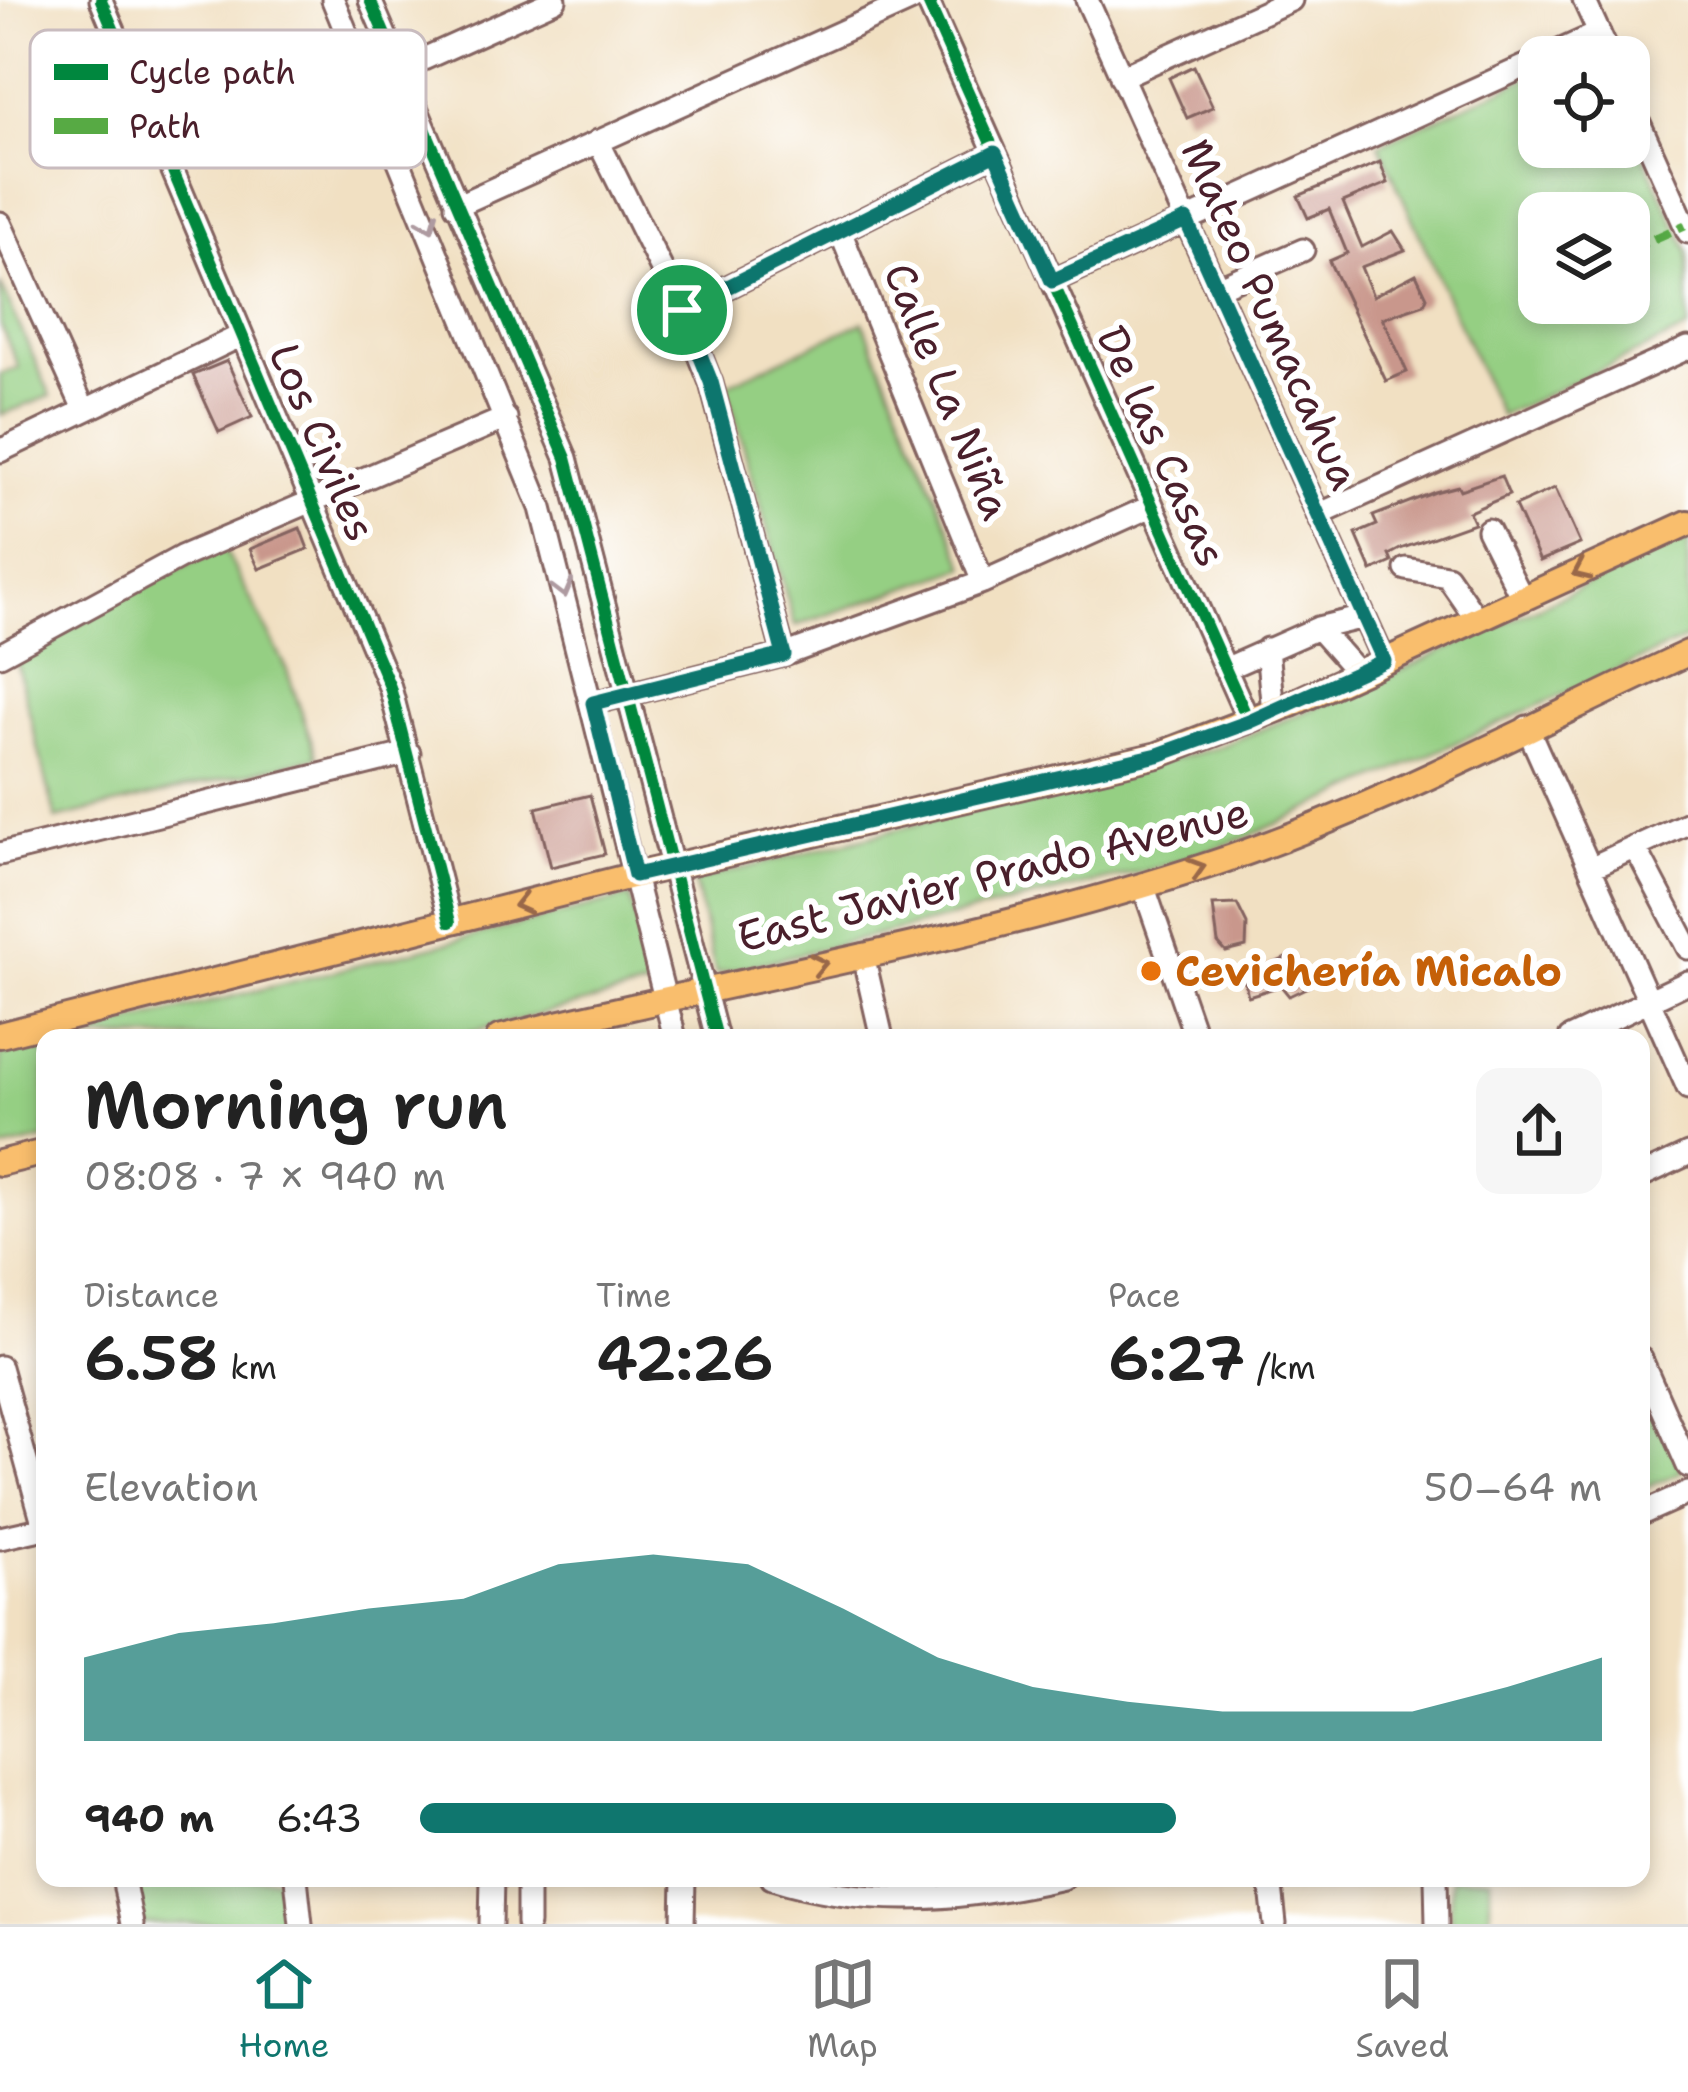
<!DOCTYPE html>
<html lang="en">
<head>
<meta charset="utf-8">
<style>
  body { margin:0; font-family:"Shantell Sans",sans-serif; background:#f6f6f6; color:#222; height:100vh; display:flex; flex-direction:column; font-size:45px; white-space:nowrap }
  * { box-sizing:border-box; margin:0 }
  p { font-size:39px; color:#767676 }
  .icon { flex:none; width:66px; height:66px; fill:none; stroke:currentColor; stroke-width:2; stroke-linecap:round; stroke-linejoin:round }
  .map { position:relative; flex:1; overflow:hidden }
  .side { position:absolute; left:36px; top:1029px; width:1614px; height:858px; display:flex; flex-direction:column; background:#fff; border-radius:24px; box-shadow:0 6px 18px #0003 }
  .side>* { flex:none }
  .controls { position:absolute; left:1518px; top:36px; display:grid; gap:24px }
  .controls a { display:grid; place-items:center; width:132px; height:132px; border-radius:24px; background:#fff; box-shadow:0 6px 18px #0003; font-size:60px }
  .pin { position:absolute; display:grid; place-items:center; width:102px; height:102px; color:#fff; margin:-51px; border:6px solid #fff; border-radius:50%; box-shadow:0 3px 12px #0007 }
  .round { display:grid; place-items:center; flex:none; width:126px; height:126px; border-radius:24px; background:#f6f6f6 }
  .summary { display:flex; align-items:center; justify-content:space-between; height:204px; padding:0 48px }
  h1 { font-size:66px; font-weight:600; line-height:90px }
  .stats { display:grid; grid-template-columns:repeat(3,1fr); gap:18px; height:204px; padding:12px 48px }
  .stats div { display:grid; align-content:center }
  .stats b { font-size:60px; font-weight:600 }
  .stats small { font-size:33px; font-weight:400 }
  .stats p { font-size:33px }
  .chart { height:336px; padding:24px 48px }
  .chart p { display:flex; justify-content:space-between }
  .chart svg { width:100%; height:216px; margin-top:12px; fill:#0f766e; opacity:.7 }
  ul { padding:0 48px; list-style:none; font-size:39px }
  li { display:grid; grid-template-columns:192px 144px 1fr; align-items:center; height:90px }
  li i { height:30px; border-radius:15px; background:#0f766e }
  .tabs { display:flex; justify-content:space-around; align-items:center; height:168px; border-top:3px solid #e0e0e0; background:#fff; font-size:33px; color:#767676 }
  .tabs a { display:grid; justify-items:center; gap:6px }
  .tabs .current { color:#0f766e }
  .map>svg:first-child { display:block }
  .green { fill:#95cf83; stroke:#707757; stroke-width:3; fill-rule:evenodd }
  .building { fill:#c9978c }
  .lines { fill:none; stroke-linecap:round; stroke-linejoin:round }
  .minor-casing { stroke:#846360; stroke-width:27 }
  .major-casing { stroke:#846360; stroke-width:30 }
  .minor { stroke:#fff; stroke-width:21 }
  .major { stroke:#f9be6d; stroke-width:24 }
  .quiet { stroke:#57aa44; stroke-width:9; stroke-dasharray:18 9; stroke-linecap:butt }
  .cycleway-casing { stroke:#fff; stroke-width:20 }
  .cycleway { stroke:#00873e; stroke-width:12 }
  .oneway { stroke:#ae9aa0 }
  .oneway2 { stroke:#996749 }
  .route-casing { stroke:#fff; stroke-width:24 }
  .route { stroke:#0f766e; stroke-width:15 }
  .food-dot { fill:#e8710a; stroke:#fff; stroke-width:4.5 }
  .labels { text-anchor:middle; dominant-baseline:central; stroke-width:12; stroke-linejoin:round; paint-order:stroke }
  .street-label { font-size:42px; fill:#4a1f2b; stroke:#fff }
  .food-label { font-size:42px; font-weight:bold; fill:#c56008; stroke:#fff; text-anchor:start }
  .key { fill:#fff; stroke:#c9bcbf; stroke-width:3 }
  .key-label { font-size:33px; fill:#4a1f2b }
</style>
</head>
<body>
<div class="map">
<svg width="1688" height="1924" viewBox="0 0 1688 1924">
  <rect width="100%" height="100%" fill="#fff"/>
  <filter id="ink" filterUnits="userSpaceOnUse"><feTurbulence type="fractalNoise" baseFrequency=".00833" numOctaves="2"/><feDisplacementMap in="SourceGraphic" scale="24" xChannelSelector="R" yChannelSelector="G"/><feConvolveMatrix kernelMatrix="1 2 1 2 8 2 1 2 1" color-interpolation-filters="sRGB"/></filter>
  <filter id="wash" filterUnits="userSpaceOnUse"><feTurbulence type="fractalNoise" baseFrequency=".004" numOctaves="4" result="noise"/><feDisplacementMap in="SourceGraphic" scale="48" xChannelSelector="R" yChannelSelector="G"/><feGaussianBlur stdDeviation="2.7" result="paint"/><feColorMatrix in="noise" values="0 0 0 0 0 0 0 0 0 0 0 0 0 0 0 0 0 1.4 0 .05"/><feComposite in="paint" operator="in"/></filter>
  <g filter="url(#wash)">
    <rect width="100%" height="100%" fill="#f1e0c2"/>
    <path class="green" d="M1539,73V147H1629V125L1688,251V329L1500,416L1379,144ZM1539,213H1629V303H1539Z
      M0,283L51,396L0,415V374L19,368L0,324Z
      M863,322L966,567L795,626L726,385Z
      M1688,538V638L1245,838L1156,868L716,974L694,881L1216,748L1370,685Z
      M224,548L285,665L317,757L56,819L16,660L150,582Z
      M630,897L653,986L446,1038H67Z
      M45,1043V1139L0,1150V1055Z
      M1641,1378L1682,1471L1641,1490Z
      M133,1878H287L290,1924H141Z
      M1451,1878H1490V1924H1450Z"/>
    <g id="blocks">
      <path class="building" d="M1194,66L1213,107L1187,118L1169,78Z
        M1380,162L1388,183L1343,202L1362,247L1393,231L1405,250L1361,267L1373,296L1416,274L1427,297L1424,304L1383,318L1407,372L1386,381L1329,261L1347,253L1329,209L1308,218L1298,196Z
        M227,361L252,417L219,432L193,375Z
        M1501,476L1509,495L1469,512L1474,523L1400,549L1389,555L1392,562L1372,571L1356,534L1377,525L1373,516L1435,492L1458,486L1460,490Z
        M1555,488L1580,544L1540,561L1515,506Z
        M300,528L308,549L259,569L250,549Z
        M590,795L605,854L551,867L536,808Z
        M1237,904L1247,924L1246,947L1226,952L1218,943L1213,905Z
        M1290,956L1310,986L1289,996L1281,986L1248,996L1244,978Z"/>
    </g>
  </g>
  <g filter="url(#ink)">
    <use href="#blocks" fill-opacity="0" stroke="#846360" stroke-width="3"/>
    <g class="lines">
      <defs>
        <path id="minor" d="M101,0L390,687L450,922
          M333,0L541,508L675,1038
          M370,0L566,458L717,1038
          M927,0L1249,722
          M1087,0L1384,661
          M1584,0L1610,57
          M1546,57L1599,33
          M399,70L555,0
          M1121,77L1291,0
          M1629,100L1688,232
          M598,141L682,310L711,383L784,655
          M456,206L912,0
          M0,223L83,407
          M840,231L983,582
          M1052,281L1539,60
          M1217,288L1303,250
          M682,310L995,153
          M0,451L242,335
          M1318,515L1688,348
          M1488,530L1522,598
          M1406,569L1447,576L1476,618
          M1318,628L1358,673
          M1267,649L1273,712
          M0,655L181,557L506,418
          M1225,669L1318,628L1364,617
          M593,703L784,655L983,582L1152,506
          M1527,727L1688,1088
          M1635,847L1688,948
          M0,854L409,753
          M1590,868L1688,823
          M1143,885L1196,1038
          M863,955L882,1038
          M1570,1038L1688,982
          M1641,1176L1688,1154
          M1641,1359L1688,1466
          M0,1367L45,1530
          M1641,1514L1688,1493
          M0,1538L45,1528
          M123,1878L132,1924
          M296,1878L301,1924
          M772,1878C870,1909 965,1900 1063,1878
          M1270,1878L1275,1924
          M1436,1878L1437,1924
          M491,1924L492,1878
          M528,1924V1878
          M683,1924L684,1878"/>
        <path id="major" d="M0,1035L635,875L1158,755L1291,704L1688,523
          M499,1038C736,979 982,940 1215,863C1378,809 1532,725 1688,653
          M0,1163L45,1152"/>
      </defs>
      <use href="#minor" class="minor-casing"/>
      <use href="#major" class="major-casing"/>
      <use href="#minor" class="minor"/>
      <use href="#major" class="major"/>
      <path class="quiet" d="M1629,250L1685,225"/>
      <defs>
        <path id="cycleway" d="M101,0L390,687L450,922
          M370,0L566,458L717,1038
          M927,0L1249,722"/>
      </defs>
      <use href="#cycleway" class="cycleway-casing"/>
      <use href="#cycleway" class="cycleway"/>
    </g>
    <defs><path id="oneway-chevron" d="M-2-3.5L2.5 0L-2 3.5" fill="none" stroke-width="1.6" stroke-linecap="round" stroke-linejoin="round" transform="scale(3)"/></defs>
    <g class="oneway">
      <use href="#oneway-chevron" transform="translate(429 223) rotate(68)"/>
      <use href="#oneway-chevron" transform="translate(563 589) rotate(75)"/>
    </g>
    <g class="oneway2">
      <use href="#oneway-chevron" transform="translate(1581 571) rotate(156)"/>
      <use href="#oneway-chevron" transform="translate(1197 868) rotate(-17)"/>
      <use href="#oneway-chevron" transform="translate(522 904) rotate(166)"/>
      <use href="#oneway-chevron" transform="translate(819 964) rotate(-12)"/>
    </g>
  </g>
  <g class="lines" filter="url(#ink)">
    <defs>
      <path id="route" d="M995,153L1052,281L1186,220L1384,661L1249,722L1158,755L635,875L593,703L784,655L711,382L682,310Z"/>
    </defs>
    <use href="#route" class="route-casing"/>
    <use href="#route" class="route"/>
  </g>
  <circle class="food-dot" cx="1151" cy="971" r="12"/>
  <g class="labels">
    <g class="street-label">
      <text transform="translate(1271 314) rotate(66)">Mateo Pumacahua</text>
      <text transform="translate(948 391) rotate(68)">Calle La Niña</text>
      <text transform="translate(323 442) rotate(67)">Los Civiles</text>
      <text transform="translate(1162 446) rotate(66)">De las Casas</text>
      <text transform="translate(993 874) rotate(-14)">East Javier Prado Avenue</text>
    </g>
    <g class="food-label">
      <text x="1175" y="971">Cevichería Micalo</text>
    </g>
  </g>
  <rect x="30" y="30" width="396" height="138" rx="18" class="key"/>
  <rect x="54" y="64" width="54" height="16" fill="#00873e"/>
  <rect x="54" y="118" width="54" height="16" fill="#57aa44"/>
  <g class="key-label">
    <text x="129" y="84">Cycle path</text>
    <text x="129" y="138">Path</text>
  </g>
</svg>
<div class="controls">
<a><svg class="icon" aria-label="locate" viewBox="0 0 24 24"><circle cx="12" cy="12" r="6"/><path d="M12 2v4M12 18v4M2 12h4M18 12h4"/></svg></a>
<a><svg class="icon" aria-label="layers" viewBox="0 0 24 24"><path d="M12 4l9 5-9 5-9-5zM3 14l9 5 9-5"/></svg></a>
</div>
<div class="pin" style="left:682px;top:310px;background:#1e9e55"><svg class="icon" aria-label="arrive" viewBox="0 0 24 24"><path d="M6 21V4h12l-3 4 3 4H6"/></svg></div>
<section class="side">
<div class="summary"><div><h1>Morning run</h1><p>08:08 · 7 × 940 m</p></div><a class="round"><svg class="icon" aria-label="share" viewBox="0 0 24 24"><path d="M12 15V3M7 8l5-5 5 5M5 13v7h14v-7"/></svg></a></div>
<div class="stats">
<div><p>Distance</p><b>6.58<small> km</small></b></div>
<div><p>Time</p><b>42:26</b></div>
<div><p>Pace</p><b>6:27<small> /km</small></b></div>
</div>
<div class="chart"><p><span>Elevation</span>50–64 m</p>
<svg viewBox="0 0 160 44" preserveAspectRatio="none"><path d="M0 44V27L10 22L20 20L30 17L40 15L50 8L60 6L70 8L80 17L90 27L100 33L110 36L120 38L130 38L140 38L150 33L160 27V44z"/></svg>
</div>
<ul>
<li><b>940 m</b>6:43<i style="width:64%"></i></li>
</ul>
</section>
</div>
<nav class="tabs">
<a class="current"><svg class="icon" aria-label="home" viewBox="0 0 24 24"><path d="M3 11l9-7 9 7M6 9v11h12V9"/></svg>Home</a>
<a><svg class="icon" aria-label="map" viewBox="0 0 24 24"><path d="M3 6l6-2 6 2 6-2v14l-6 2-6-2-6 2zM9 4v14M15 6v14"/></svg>Map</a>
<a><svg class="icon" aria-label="saved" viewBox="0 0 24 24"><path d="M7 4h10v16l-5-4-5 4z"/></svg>Saved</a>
</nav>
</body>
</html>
